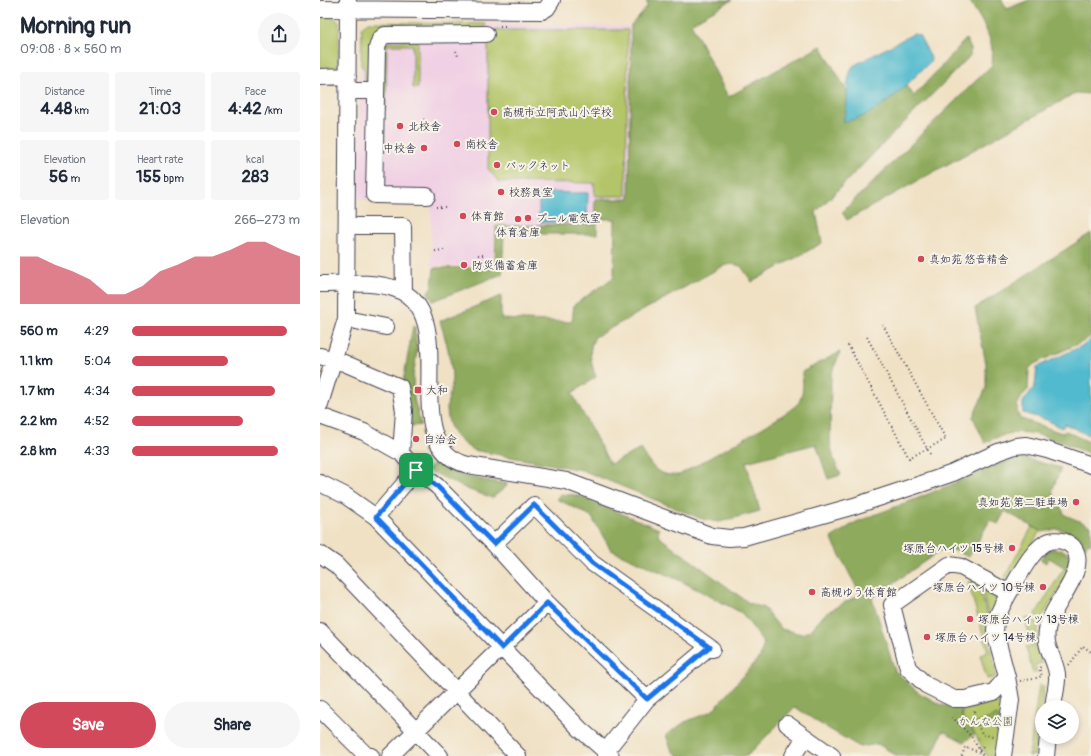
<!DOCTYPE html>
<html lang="en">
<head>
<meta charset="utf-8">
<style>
  body { margin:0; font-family:Pangolin,"Klee One",sans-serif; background:#f6f6f7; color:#1f2937; height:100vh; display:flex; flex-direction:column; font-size:15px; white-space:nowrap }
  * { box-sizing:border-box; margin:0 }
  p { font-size:13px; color:#747a83 }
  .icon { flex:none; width:22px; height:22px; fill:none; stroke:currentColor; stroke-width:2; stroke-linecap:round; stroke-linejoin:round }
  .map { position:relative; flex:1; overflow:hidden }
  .sheet { display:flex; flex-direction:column; background:#fff; width:320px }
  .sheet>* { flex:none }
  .buttons { position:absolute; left:715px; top:700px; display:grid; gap:8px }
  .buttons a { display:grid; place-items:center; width:44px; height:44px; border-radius:50%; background:#fff; box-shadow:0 2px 6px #0003; font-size:20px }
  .pin { position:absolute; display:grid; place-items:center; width:34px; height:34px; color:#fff; margin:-17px; border-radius:8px; box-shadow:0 2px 6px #0006 }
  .round { display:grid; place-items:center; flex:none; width:42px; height:42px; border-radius:21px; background:#f6f6f7 }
  .headline { display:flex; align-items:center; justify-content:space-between; height:68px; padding:0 20px }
  h1 { font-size:22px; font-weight:700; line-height:30px }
  .metrics { display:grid; grid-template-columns:repeat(3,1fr); gap:6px; height:68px; padding:4px 20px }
  .metrics div { display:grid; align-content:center; border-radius:4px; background:#f6f6f7; text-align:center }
  .metrics b { font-size:17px; font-weight:700 }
  .metrics small { font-size:11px; font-weight:400 }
  .metrics p { font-size:11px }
  .chart { height:112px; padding:8px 20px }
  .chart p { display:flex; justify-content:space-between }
  .chart svg { width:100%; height:72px; margin-top:4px; fill:#d1495b; opacity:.7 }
  .action { display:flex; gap:8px; margin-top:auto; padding:8px 20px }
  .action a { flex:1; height:46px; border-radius:24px; background:#d1495b; color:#fff; font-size:16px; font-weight:700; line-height:46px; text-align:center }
  .action a+a { background:#f6f6f7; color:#1f2937 }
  ul { padding:0 20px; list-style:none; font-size:13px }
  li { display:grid; grid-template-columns:64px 48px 1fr; align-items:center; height:30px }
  li i { height:10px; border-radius:5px; background:#d1495b }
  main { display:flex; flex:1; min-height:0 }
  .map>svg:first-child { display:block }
  .built { fill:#f0d0e4 }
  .green { fill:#b3c568; stroke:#6a7452 }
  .forest { fill:#8eaa5c; stroke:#58664c }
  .water { fill:#51bace; stroke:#3a6e84 }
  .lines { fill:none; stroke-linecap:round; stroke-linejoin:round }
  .minor-casing { stroke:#413f50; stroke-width:18 }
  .path { stroke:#413f50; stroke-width:2; stroke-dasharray:1 3; stroke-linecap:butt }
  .minor { stroke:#fff; stroke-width:16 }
  .route-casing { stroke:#fff; stroke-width:8 }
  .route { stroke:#1a73e8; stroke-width:5 }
  .poi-dot { fill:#d1495b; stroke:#f7f3e8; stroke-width:1.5 }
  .labels { text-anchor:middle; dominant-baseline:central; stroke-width:4; stroke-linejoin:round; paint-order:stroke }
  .poi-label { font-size:11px; fill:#22223b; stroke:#f7f3e8; text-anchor:start }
  .park-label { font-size:11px; fill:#4e5348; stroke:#f7f3e8 }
</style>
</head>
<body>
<main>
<section class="sheet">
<div class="headline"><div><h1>Morning run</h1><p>09:08 · 8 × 560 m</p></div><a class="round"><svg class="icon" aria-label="share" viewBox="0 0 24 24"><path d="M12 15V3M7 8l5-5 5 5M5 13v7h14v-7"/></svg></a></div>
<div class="metrics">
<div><p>Distance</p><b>4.48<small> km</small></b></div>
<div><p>Time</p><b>21:03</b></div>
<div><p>Pace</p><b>4:42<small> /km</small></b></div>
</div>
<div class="metrics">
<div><p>Elevation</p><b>56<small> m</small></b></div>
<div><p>Heart rate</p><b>155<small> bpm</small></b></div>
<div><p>kcal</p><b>283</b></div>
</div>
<div class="chart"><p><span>Elevation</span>266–273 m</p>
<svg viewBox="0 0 160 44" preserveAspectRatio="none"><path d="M0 44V15L10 15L20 20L30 24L40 29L50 38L60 38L70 33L80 24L90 20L100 15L110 15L120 11L130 6L140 6L150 11L160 15V44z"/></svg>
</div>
<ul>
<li><b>560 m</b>4:29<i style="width:92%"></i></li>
<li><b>1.1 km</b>5:04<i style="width:57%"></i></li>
<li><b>1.7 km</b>4:34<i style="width:85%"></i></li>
<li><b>2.2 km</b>4:52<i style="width:66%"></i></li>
<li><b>2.8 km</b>4:33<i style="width:87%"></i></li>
</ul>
<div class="action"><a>Save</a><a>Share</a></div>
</section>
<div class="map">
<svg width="771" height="756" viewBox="0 0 771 756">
  <rect width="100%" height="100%" fill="#f7f3e8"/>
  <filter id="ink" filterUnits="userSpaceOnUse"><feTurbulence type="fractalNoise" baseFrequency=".025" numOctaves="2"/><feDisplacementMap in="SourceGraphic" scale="8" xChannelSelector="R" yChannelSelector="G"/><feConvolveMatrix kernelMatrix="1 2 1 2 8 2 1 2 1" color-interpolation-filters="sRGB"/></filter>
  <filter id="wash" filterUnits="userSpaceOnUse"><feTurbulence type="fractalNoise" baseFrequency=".012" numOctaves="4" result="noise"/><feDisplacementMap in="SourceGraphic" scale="16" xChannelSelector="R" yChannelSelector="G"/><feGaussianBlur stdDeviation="0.9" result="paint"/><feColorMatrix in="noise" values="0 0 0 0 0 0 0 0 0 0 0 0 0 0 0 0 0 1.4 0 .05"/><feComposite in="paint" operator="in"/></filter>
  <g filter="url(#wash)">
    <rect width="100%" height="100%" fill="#f0e1c4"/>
    <path class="built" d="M48,22L309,26L308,197L274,198V224L175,225L173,265L111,266V200H38L41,27Z"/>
    <path class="green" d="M0,16L13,17L19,22L18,73H0Z
      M48,22L166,24L165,30H66L51,81L48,84H45V70L41,65L42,27Z
      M168,30H308L306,196H275L274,183L179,182L168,169Z
      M98,40V88H93V45H67L66,109H63L64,42Z
      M712,527L720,531L690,579L685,577Z
      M744,568L750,571L721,619L715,615Z
      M652,581L658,585L668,617L666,631L676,669L675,677L667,679L660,655L668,652L648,582Z
      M660,585L675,594L677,599L669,616Z
      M708,618L719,623L716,641L722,663L715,665L717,672L713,673L706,647L713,646L705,619Z
      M719,685L724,686L714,756H709Z
      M681,701L684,703L677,756H667L650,725L643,719L642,710Z"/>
    <path class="forest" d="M327,0H412L371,23L408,97L501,46L539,112L586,86L594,96L646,39L650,47V56L496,212L502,243L432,282L421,266L412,264L403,266L275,337C267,351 271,362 276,377L252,393L290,464L321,449C333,467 335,476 359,475C376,465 473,413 479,402C484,392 483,383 482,372L520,352L511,375L510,442L514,460L521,475L508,479L496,444L426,462L440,511L399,522L382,519L262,470L153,450C135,439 127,428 127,406C128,397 132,389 132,381C132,360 126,341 120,321L181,296V319L252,322L254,305L294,277L295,219H277V234H184L182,274L113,301L108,292L112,286L114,268L175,267L176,226L274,224L275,199H309L311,25L327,7Z
      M649,0H682L687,9L709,0H771V94L756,93L527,220L522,212L672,65C675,38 662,22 649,0Z
      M771,233V336L764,341L714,364L709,369L708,390C700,397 692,409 701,419L742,433L746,431L771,443V454C747,445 717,429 691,433C682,435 673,439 665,443L653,417L666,388V364L655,308Z
      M93,326L95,327L97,352L93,377L94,399L101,425L92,426L83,382Z
      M102,431L109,448L105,453L103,452Z
      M703,458L741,468L732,491L745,515L771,526V544L768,543L765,548L758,538L749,532L738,529L722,532L685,511L678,524L670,520L649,557L631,549L621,550L552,598L575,671L598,692L621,705L641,708L642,720L649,726L655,734L644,742L623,731L612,756H577L558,744L540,747L499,723L475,707L427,756H359L352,751L346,735L365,722L392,711L440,657L444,643L422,613L359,580L291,550L271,516L237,499L240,494L256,495L339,529L338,536L429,603L444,608L461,629L482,634L491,630L506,613L540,594L511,538L536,522L596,499L685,462Z
      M118,459L131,472L146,477L187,484L186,487L172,498L147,489L108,470Z
      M734,549L742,550L749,554L751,571L729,558L726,563L720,559L729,550Z
      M677,715L679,719L678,733L674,727L668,725L661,729L657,723Z"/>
    <path class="water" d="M593,34L599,35L611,58L610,62C588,83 555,120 523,121C531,104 523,83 533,66Z
      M219,192L268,193L267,222H219Z
      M771,339V428L768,435L745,424L742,428L727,420L703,413V402L715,386L717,367L766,344Z"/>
  </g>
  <g filter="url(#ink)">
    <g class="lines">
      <defs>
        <path id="minor" d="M0,9L222,11L227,8L232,0
          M0,77L28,76
          M28,91H56
          M107,196L54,195L57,48L60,39L65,35L166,34
          M27,226H83L84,293
          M0,284C22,284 55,281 76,289C146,315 71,446 148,465L246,481L392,536L409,538L424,537L534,506L604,483L633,473L678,452L695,446L706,445L727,450L771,465
          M26,319L66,327
          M0,356L24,363L80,387L84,411L81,453
          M0,404L26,319L28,0
          M0,416L44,432L81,453L96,470L117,486L174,544L227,603L327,699
          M0,483L26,496L56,517L260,729L291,756
          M56,517L96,470
          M174,544L214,505L272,563L392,649
          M0,554L16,565L198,756
          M689,593C682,606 675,616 675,632L687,677L674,692L645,699H634L606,685L588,668L572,605L629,565L641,567L689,593C698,578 713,546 730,541C738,539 747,541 753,547C771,570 730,605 727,630C724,648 735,658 737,674C738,684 734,697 733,707
          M0,631L120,756
          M0,709L45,754L51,756
          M467,724L512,756
          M285,752L327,699L389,647
          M70,756L227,603
          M473,756L485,737
          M683,756L691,700L687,677
          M726,756L728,737"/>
      </defs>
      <use href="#minor" class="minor-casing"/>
      <path class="path" d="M180,26H186V24
        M136,51L138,56
        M99,126L104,119
        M116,207H126
        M115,251L124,250
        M158,255H164
        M547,337L611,456
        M528,345L589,458L626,439L563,325
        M106,462L108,460L110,452
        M749,665L763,646L771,652
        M700,681L713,679L722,676L719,668L722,666
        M655,711L653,712L656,723L663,735L673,736
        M632,717L651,736L663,756
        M659,750L663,747
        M642,756L645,747L661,753"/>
      <use href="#minor" class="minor"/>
    </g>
  </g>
  <g class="lines" filter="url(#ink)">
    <defs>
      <path id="route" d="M96,470L117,486L174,544L214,505L272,563L389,647L327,699L227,603L182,648L56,517Z"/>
    </defs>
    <use href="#route" class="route-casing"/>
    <use href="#route" class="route"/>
  </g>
  <g class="poi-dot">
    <circle cx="174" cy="112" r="4"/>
    <circle cx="80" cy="126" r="4"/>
    <circle cx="137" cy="144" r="4"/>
    <circle cx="104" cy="148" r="4"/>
    <circle cx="177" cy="165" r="4"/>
    <circle cx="181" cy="192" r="4"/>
    <circle cx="143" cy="216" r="4"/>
    <circle cx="208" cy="218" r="4"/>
    <circle cx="198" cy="219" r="4"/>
    <circle cx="601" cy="259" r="4"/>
    <circle cx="144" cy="265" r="4"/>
    <rect x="94" y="386" width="8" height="8" rx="2"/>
    <circle cx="96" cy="439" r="4"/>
    <circle cx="756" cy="502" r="4"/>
    <circle cx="692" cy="548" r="4"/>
    <circle cx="723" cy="587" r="4"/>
    <circle cx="492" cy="592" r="4"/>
    <circle cx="650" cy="619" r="4"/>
    <circle cx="607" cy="637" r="4"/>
  </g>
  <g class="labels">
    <g class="poi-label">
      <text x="182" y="112">高槻市立阿武山小学校</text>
      <text x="88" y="126">北校舎</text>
      <text x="145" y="144">南校舎</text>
      <text x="96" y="148" text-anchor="end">中校舎</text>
      <text x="185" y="165">バックネット</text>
      <text x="189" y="192">校務員室</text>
      <text x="151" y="216">体育館</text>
      <text x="216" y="218">プール電気室</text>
      <text x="198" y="232" text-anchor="middle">体育倉庫</text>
      <text x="609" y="259">真如苑 悠音精舎</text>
      <text x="152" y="265">防災備蓄倉庫</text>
      <text x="106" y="390">大和</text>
      <text x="104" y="439">自治会</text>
      <text x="748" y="502" text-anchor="end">真如苑 第二駐車場</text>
      <text x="684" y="548" text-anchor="end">塚原台ハイツ 15号棟</text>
      <text x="715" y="587" text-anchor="end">塚原台ハイツ 10号棟</text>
      <text x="500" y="592">高槻ゆう体育館</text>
      <text x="658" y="619">塚原台ハイツ 13号棟</text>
      <text x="615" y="637">塚原台ハイツ 14号棟</text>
    </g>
    <g class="park-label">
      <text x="666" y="721">かんな公園</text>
    </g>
  </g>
</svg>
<div class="buttons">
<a><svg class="icon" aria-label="layers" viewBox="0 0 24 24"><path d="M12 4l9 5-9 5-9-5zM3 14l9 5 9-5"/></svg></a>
</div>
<div class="pin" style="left:96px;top:470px;background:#1e9e55"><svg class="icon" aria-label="arrive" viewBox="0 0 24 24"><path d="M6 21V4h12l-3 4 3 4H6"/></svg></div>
</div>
</main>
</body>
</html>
